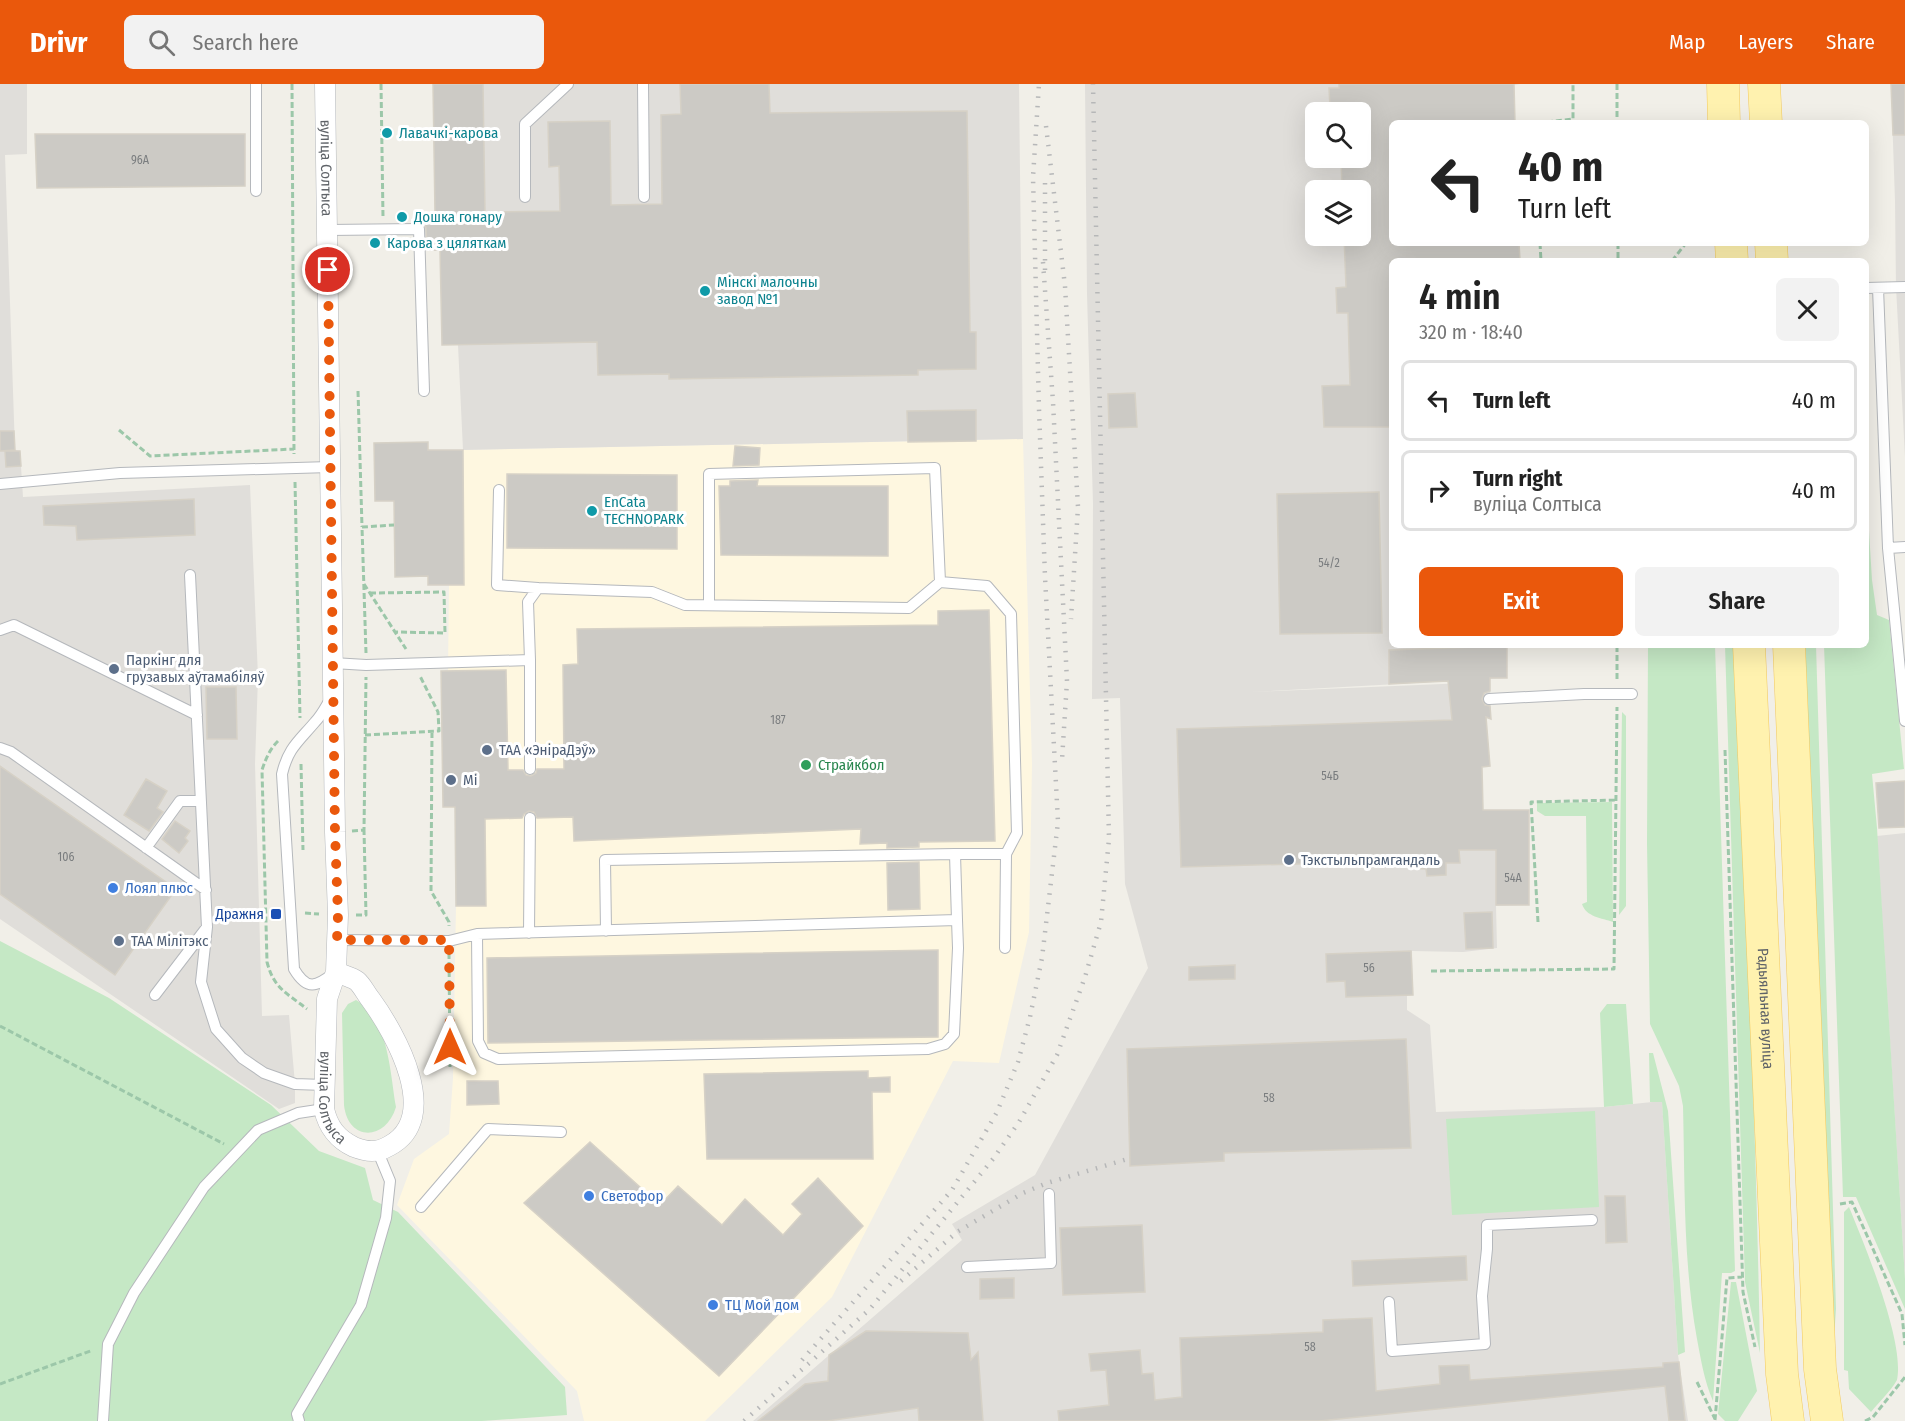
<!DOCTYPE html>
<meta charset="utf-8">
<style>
body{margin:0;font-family:"Fira Sans Condensed",sans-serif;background:#f2f2f2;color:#222;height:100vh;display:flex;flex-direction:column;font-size:22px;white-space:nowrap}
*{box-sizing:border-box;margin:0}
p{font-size:20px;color:#767676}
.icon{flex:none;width:33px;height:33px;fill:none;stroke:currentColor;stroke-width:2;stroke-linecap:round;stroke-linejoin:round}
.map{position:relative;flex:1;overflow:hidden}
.panel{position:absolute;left:1389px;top:174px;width:480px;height:390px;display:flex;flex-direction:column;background:#fff;border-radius:9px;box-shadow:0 6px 24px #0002}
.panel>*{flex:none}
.hud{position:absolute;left:1389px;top:36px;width:480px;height:126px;border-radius:9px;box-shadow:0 6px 24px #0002;background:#fff;color:#222;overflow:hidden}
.controls{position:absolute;left:1305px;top:18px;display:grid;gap:12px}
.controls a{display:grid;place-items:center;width:66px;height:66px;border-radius:9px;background:#fff;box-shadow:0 6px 24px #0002;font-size:30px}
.pin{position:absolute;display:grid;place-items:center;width:51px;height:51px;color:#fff;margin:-26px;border:3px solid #fff;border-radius:50%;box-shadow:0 2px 6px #0007}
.me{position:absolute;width:66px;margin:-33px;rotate:0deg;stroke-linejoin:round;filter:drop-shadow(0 0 4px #0008)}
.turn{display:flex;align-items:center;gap:21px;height:126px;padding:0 30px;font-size:27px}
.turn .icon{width:78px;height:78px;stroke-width:2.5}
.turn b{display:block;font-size:42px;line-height:51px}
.round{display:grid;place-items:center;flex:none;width:63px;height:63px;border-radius:9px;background:#f2f2f2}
.headline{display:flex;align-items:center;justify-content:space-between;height:102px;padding:0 30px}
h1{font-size:36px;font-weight:600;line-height:45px}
.action{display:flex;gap:12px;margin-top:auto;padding:12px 30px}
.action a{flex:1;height:69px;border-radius:9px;background:#ea580c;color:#fff;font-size:24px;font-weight:600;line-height:69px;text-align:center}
.action a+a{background:#f2f2f2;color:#222}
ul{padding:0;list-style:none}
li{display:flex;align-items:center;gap:18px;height:81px;margin:0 12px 9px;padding:0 18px;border:3px solid #e0e0e0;border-radius:9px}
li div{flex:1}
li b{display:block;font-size:22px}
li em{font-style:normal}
header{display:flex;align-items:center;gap:36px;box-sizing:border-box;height:84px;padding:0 30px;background:#ea580c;color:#fff}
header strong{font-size:28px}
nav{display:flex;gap:33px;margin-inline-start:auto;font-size:21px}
.search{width:420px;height:54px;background:#f2f2f2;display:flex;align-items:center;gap:15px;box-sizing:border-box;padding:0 21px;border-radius:9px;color:#767676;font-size:22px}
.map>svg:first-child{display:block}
</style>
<header>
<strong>Drivr</strong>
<div class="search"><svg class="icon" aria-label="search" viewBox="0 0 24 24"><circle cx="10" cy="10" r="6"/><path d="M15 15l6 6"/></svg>Search here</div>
<nav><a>Map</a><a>Layers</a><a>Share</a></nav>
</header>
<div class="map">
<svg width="1905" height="1337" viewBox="0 0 1905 1337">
<rect width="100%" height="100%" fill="#f1efe8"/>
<!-- commercial -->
<path fill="#fef7e0" d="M 1023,355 L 1032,680 L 1029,848 L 999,979 L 953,977 L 832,1213 L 705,1337 L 584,1337 L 577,1307 L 397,1121 L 414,1075 L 449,1050 L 453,994 L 456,822 L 455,724 L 443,723 L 441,587 L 448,587 L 449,501 L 428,501 L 427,492 L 395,493 L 394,417 L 375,417 L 374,359 L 428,358 L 429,366 L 463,366 Z"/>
<!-- industrial -->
<path fill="#e0deda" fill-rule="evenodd" d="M 0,0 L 27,0 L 27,70 L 5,71 L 15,366 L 20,367 L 23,413 L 250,401 L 258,593 L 255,680 L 262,932 L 289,931 L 295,1000 L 295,1019 L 279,1025 L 0,835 Z
M 433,0 L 1019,0 L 1023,355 L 463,366 L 458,261 L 440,167 L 420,167 L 420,131 L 435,130 Z
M 1085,0 L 1520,0 L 1514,1 L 1515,39 L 1392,39 L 1392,159 L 1519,159 L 1520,177 L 1392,177 L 1392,561 L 1507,561 L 1507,594 L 1250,608 L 1490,598 L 1491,635 L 1486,634 L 1490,682 L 1482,683 L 1458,726 L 1529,726 L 1529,821 L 1496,822 L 1497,864 L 1463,868 L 1412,867 L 1413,911 L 1407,911 L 1407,926 L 1430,941 L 1436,1028 L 1604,1023 L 1662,1017 L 1678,1271 L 1688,1337 L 753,1337 L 962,1156 L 952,1140 L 1035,1091 L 1148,884 L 1125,800 L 1120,614 L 1092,615 L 1093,420 L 1087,210 ZM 1316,28 L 1360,28 L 1360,74 L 1316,74 ZM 1316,106 L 1360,106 L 1360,152 L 1316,152 Z
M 1891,0 L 1905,0 L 1905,373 L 1896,203 L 1895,117 Z
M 1905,749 L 1905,1195 L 1877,752 Z"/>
<!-- green -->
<path fill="#c5e8c5" d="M 1866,397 L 1872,496 L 1877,531 L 1889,536 L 1904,685 L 1872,690 L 1877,744 L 1905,1195 L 1905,1225 L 1856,1113 L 1843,1113 L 1824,561 L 1866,561 Z
M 1648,561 L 1715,561 L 1735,1187 L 1731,1189 L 1722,1189 L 1713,1317 C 1704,1296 1701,1276 1697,1255 C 1683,1178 1685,1099 1683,1022 L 1679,1002 L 1650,940 L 1647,760 Z
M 1725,561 L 1738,561 C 1745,797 1756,1033 1760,1269 L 1745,1198 Z
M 1805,561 L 1816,561 L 1836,1225 L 1832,1283 Z
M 1622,628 L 1626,632 L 1626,822 L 1619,831 Z
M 1612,718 L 1613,838 C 1602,834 1586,833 1582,820 L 1587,818 L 1586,732 L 1545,732 L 1537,727 L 1537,719 Z
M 0,857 L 109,914 L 271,1021 L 319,1067 L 365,1084 L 373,1116 L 398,1128 L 565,1303 L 567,1331 L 482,1337 L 0,1337 Z
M 356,916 C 389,934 390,990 396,1023 C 386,1057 348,1058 344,1021 L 342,929 L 348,920 Z
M 1607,920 L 1626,920 L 1633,1020 L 1604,1023 L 1600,929 Z
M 1649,969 L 1653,969 L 1668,1027 L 1685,1268 L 1678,1271 L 1662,1018 L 1650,1018 Z
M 1595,1027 L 1599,1123 L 1452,1131 L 1446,1035 Z
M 1849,1123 C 1865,1162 1905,1258 1897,1296 C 1890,1308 1879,1318 1871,1328 L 1849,1305 L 1848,1287 L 1844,1286 L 1844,1128 Z
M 1731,1198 L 1736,1198 L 1757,1307 L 1738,1337 L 1725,1337 L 1718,1330 Z"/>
<!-- building -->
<path fill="#cccac5" stroke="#d6d1c6" stroke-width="1.5" d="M 433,0 L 483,0 L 485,128 L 560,127 L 559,82 L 549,83 L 548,38 L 610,37 L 611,121 L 662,120 L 661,31 L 681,30 L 680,0 L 769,0 L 770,29 L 967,27 L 970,248 L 976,248 L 976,285 L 918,286 L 918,291 L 669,295 L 669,290 L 598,291 L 597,258 L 442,261 L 440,166 L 427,166 L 426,144 L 425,141 L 420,138 L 420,131 L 435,130 Z
M 1339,0 L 1514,0 L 1515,39 L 1392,39 L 1392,159 L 1519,159 L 1520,177 L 1392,177 L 1392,343 L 1324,343 L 1322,302 L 1350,301 L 1348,229 L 1337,229 L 1336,204 L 1346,203 L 1344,152 L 1360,152 L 1360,106 L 1342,106 L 1341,74 L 1360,74 L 1360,28 L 1340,28 L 1340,24 L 1330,24 L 1329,4 L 1339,4 Z
M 1891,0 L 1905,0 L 1905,51 L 1893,51 Z
M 35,50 L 245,50 L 245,102 L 37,104 Z
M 1135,309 L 1137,343 L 1109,344 L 1108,310 Z
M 976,326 L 976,357 L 908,358 L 907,327 Z
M 0,347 L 14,347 L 15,366 L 0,367 Z
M 428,358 L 428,366 L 463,366 L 464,501 L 428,501 L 428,492 L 395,493 L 394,417 L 375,417 L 374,359 Z
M 735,362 L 760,364 L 759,381 L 733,382 Z
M 5,367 L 20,367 L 21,382 L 6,383 Z
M 507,390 L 677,391 L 677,465 L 507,464 Z
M 758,396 L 757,402 L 888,402 L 888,472 L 721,471 L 719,402 L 730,402 L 730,397 Z
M 1379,408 L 1382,549 L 1280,550 L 1277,410 Z
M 194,415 L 195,451 L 77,456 L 76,442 L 44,441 L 43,422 Z
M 989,526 L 995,757 L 919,758 L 919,763 L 887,764 L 887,759 L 860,760 L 861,745 L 574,757 L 573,733 L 537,734 L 534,728 L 529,727 L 524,730 L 522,734 L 485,735 L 486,822 L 456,822 L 455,723 L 443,723 L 441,587 L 506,586 L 508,686 L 523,686 L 526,691 L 531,692 L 536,689 L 537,685 L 564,685 L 563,581 L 578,580 L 577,545 L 938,541 L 938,527 Z
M 1507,562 L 1507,594 L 1490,594 L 1490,607 L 1484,609 L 1482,615 L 1485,621 L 1490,622 L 1491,635 L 1486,633 L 1490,682 L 1482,683 L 1483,726 L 1529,726 L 1529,821 L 1496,821 L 1496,766 L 1459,766 L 1460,779 L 1446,779 L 1446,791 L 1427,792 L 1426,785 L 1409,784 L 1407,777 L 1181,783 L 1177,645 L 1452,636 L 1448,597 L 1389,600 L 1389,566 Z
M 206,603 L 236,603 L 237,655 L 207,655 Z
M 0,682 L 176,805 L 115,891 L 0,810 Z
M 146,695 L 167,707 L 157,724 L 163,728 L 149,747 L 124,731 Z
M 1905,697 L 1905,743 L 1879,744 L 1876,699 Z
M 175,737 L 190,747 L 185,754 L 188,757 L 179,769 L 162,755 Z
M 919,778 L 920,825 L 888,826 L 887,779 Z
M 1492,828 L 1493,864 L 1466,865 L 1464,829 Z
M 938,866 L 938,953 L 488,959 L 487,874 Z
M 1411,867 L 1413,911 L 1346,913 L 1345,897 L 1327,898 L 1326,870 Z
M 1235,881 L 1235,895 L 1189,896 L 1189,883 Z
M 1406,955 L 1411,1064 L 1224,1069 L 1224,1077 L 1130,1082 L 1127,965 Z
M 868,987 L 868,994 L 890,993 L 890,1008 L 872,1008 L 873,1075 L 707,1075 L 704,990 Z
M 467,997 L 498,997 L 499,1020 L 467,1021 Z
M 590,1058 L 660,1121 L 678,1102 L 722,1141 L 745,1115 L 783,1151 L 802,1130 L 792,1120 L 818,1094 L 863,1142 L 719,1292 L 524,1119 Z
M 1605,1112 L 1625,1112 L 1627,1158 L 1606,1159 Z
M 1142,1141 L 1145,1208 L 1063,1211 L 1060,1144 Z
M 1466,1172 L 1467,1196 L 1353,1202 L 1352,1177 Z
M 1014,1194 L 1014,1214 L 980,1215 L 980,1195 Z
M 1372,1234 L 1376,1307 L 1440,1300 L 1439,1282 L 1469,1281 L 1470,1296 L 1663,1283 L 1663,1279 L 1679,1278 L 1685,1337 L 1669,1337 L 1665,1302 L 1319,1337 L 1059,1337 L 1058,1327 L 1109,1321 L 1106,1286 L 1091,1287 L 1089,1270 L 1140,1266 L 1142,1290 L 1153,1289 L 1155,1316 L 1182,1313 L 1180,1254 L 1323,1248 L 1323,1236 Z
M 866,1247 L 968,1249 L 971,1276 L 978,1268 L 983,1337 L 919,1337 L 918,1324 L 827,1337 L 758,1337 L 805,1300 L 828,1297 L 829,1271 Z"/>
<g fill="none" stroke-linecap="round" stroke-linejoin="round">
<defs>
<path id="lane" d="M 643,0 L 644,113
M 256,107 L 256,0
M 525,113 L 525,40 L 568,0
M 328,146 L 419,145 L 424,307
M 1866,204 L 1905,203
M 1878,204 L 1888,464 L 1905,463
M 0,400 L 120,389 L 330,383
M 499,406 L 497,501 L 538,504
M 1888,464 L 1905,637
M 190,491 L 207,843 L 201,898 L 216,945 L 242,974 L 264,989 L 295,1000 L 324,1001
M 709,521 L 709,390 L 935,384 L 940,498
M 0,546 L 14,541 L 197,631
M 530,576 L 530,685
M 333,579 L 366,581 L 530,576 L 528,518 L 538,504 L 652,508 L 685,521 L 909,524 L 940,498 L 987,502 L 1011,530 L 1017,749 L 1006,770 L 955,770 L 957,836
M 331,614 C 326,622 322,631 315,638 C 299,657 288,664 282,690 L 294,885 C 307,907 316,903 334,889
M 1489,615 L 1584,610 L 1632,610
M 0,664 L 11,668 L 206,806
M 146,764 L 180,717 L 201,717
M 606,847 L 605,776 L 955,770
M 529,849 L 530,734
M 337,856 L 449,857 L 477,850 L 957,836 L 958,864 L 954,950 L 945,960 L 928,965 L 498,975 L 484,969 L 478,957 L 477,850
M 1005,864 L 1006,770
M 155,911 L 207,843
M 421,1123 L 488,1045 L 561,1048
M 967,1183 L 1051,1179 L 1049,1110
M 1389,1218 L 1392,1267 L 1485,1260 L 1482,1212 L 1487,1165 L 1487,1141 L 1592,1136
M 103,1337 L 108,1260 L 134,1209 L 204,1103 L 258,1046 L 298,1029 L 324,1025
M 299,1337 L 297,1330 L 361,1221 L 386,1134 L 390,1097 L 378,1068"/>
<g id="street">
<path id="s1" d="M 325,0 L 335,748 L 338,831 L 336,888 L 327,915 L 324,1025 C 328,1043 337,1055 354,1063 C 367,1068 377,1069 389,1062 C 443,1034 395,949 371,916 C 366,910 362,901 357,897 C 352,893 342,891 336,888"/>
</g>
<g id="primary">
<path d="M 1723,0 L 1724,39"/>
<path d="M 1764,0 L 1766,39"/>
<path d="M 1731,159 L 1732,177"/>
<path d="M 1771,159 L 1772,177"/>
<path id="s2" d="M 1749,561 L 1782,1290 L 1788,1337"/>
<path d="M 1789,561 L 1820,1285 L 1827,1337"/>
</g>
</defs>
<!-- lane casing -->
<use href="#lane" stroke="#b5b8bc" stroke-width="12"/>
<!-- street casing -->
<use href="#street" stroke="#b5b8bc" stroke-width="21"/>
<!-- primary casing -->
<use href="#primary" stroke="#f2c960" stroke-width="33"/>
<!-- path -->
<path stroke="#9cc7a9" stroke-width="3" stroke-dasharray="6 3" stroke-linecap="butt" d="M 292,0 L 294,370
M 381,0 L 383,133
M 1617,0 L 1617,39
M 1538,39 L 1573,35 L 1573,0
M 1540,159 L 1541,177
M 1618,159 L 1618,177
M 1672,177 L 1686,159
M 358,307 L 362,443
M 119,346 L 150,372 L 294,365
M 295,398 L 300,634
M 364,500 L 406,565
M 370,509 L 444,508 L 445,549 L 396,548
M 366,569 L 362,443 L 394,441
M 1617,595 L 1617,561
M 432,648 L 431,807 L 449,838 L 449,842
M 365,651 L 439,647 L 438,628 L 420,592
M 278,657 C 270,665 266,674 262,686 L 267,878 C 274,905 287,909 307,925
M 1725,666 L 1743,1208 L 1755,1263
M 301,680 L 303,766
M 352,747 L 364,746 L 366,593
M 305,829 L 319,830
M 356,831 L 366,831 L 364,746
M 1538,838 L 1531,718 L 1617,716
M 449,869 L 450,984
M 1431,887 L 1614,885 L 1617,623
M 0,942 L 224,1060
M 1840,1120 L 1852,1118 L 1902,1230 L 1905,1261
M 1697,1298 L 1715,1335
M 0,1300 L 93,1266
M 1715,1336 L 1727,1194 L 1742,1193
M 1865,1337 L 1873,1333 L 1905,1293"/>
<!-- lane -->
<use href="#lane" stroke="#fff" stroke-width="10"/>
<!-- street -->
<use href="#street" stroke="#fff" stroke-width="20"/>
<!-- primary -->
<use href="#primary" stroke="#fff2af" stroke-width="32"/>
<!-- rail -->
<path stroke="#b6b7b8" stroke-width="4.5" stroke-dasharray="1.5 8" stroke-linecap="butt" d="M 1046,42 L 1065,202 L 1078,423 L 1071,535
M 1043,178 L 1053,318 L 1067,597 L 1062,676
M 1045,186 L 1045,99
M 901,1197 L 957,1148 L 1023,1109 L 1047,1099 L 1131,1074
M 802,1276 L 952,1106 L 997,1028 L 1018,978 L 1030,933 L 1042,874 L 1058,738 L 1045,493 L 1039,325 L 1033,93 L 1039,0
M 744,1337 L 870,1225 L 993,1075 L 1019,1038 L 1057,971 L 1085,893 L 1101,838 L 1109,755 L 1093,0"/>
</g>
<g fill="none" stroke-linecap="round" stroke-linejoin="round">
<!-- route -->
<path stroke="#ea580c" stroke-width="10" stroke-dasharray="0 18" d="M 328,186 L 335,748 L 338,831 L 337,856 L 449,856 L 450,963"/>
</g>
<!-- markers -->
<g fill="#0f9aa8" stroke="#fff" stroke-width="2">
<circle cx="387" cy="49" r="6"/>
<circle cx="402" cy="133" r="6"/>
<circle cx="375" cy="159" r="6"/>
<circle cx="705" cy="207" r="6"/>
<circle cx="592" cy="427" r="6"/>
</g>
<g fill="#5c6f8a" stroke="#fff" stroke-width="2">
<circle cx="114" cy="585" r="6"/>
<circle cx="487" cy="666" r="6"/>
<circle cx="451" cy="696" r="6"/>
<circle cx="1289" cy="776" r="6"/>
<circle cx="119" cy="857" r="6"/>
</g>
<circle fill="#2e9e5b" stroke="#fff" stroke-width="2" cx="806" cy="681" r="6"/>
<g fill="#3f7fe0" stroke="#fff" stroke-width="2">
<circle cx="113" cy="804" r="6"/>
<circle cx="589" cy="1112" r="6"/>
<circle cx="713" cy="1221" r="6"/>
</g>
<rect fill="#1a4fb4" stroke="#fff" stroke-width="2" x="270" y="824" width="12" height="12" rx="3"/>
<g text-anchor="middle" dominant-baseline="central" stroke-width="6" stroke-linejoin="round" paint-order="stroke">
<!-- number labels -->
<g font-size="12" fill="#7a7d7f">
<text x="140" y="76">96А</text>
<text x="1329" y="479">54/2</text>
<text x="778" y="636">187</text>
<text x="1330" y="692">54Б</text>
<text x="66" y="773">106</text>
<text x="1513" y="794">54А</text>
<text x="1369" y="884">56</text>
<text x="1269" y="1014">58</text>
<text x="1310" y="1263">58</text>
</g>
<!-- culture labels -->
<g font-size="15" fill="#0d838f" stroke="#fff" text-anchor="start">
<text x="399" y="49">Лавачкі-карова</text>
<text x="414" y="133">Дошка гонару</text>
<text x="387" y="159">Карова з цяляткам</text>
<text x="717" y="198">Мінскі малочны<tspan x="717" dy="17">завод №1</tspan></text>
<text x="604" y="418">EnCata<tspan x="604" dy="17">TECHNOPARK</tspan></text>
</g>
<!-- street labels -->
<g font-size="15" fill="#5f6368" stroke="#fff">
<text stroke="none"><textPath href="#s1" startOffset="84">вуліца Солтыса</textPath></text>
<text stroke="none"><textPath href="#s2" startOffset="364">Радыяльная вуліца</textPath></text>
<text stroke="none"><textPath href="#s1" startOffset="1017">вуліца Солтыса</textPath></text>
</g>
<!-- service labels -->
<g font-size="15" fill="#4e5e75" stroke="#fff" text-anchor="start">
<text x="126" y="576">Паркінг для<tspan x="126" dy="17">грузавых аўтамабіляў</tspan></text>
<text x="499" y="666">ТАА «ЭніраДэў»</text>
<text x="463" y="696">Mi</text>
<text x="1301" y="776">Тэкстыльпрамгандаль</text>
<text x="131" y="857">ТАА Мілітэкс</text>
</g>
<!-- leisure labels -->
<g font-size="15" fill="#27864d" stroke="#fff" text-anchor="start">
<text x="818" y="681">Страйкбол</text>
</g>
<!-- shop labels -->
<g font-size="15" fill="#366cbe" stroke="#fff" text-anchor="start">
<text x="125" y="804">Лоял плюс</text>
<text x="601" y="1112">Светофор</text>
<text x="725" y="1221">ТЦ Мой дом</text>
</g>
<!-- transit labels -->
<g font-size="15" fill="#164399" stroke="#fff" text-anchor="end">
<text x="264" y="830">Дражня</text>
</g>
</g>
</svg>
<div class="controls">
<a><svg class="icon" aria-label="search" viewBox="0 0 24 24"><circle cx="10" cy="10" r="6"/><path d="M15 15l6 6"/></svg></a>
<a><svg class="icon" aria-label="layers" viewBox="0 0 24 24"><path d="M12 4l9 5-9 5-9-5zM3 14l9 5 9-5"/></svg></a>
</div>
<div class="pin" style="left:328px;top:186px;background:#d93025"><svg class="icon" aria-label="arrive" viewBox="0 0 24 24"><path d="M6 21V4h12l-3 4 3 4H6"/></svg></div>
<svg class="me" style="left:450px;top:963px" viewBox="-20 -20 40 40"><path d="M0-17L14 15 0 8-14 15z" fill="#ea580c" stroke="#fff" stroke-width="4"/></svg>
<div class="hud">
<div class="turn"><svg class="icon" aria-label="left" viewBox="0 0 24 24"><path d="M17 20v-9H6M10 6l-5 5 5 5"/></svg><div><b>40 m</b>Turn left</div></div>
</div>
<section class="panel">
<div class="headline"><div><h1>4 min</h1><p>320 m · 18:40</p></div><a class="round"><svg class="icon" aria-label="close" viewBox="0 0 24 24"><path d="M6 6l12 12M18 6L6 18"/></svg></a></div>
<ul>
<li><svg class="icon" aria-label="left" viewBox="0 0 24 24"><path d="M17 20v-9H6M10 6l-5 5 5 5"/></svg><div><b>Turn left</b></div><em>40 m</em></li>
<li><svg class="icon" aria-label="right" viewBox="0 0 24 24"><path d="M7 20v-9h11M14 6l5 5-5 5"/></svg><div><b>Turn right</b><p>вуліца Солтыса</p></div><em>40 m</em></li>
</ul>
<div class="action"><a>Exit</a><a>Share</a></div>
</section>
</div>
